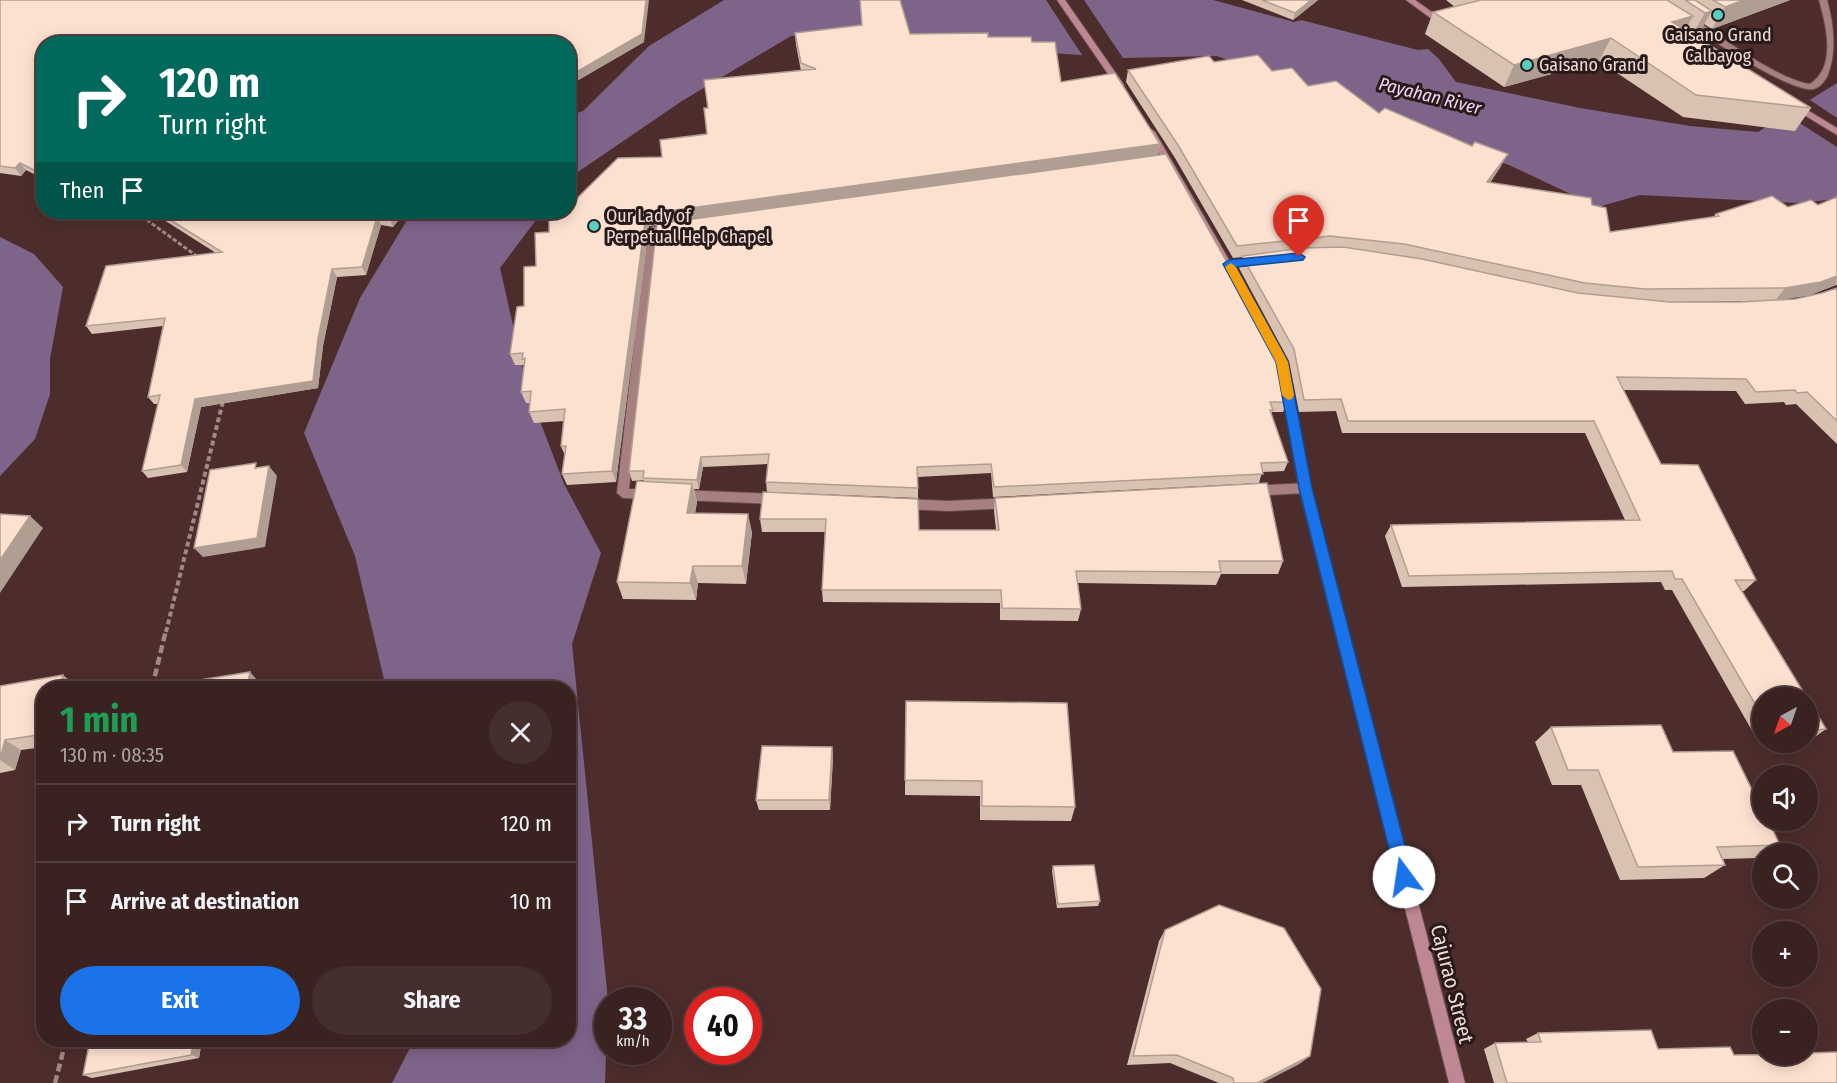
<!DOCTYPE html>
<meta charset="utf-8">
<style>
body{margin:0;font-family:"Fira Sans Condensed",sans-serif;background:#452f2e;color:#f1f3f6;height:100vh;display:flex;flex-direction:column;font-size:22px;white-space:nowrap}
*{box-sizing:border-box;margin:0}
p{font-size:20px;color:#aba4a5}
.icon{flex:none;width:33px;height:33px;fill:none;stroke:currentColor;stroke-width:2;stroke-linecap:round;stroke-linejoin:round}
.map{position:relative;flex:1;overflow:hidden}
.drawer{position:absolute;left:36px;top:681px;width:540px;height:366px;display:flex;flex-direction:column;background:#3a2221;border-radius:24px;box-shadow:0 3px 15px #0003,0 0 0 2px #543f3f}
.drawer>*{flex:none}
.banner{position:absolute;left:36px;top:36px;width:540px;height:183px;border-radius:24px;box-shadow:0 3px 15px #0003,0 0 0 2px #543f3f;background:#00695c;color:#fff;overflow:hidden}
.needle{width:39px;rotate:220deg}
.controls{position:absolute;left:1752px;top:687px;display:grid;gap:12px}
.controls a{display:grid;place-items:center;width:66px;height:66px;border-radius:50%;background:#3a2221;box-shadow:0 3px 15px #0003,0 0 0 2px #543f3f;font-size:30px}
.speed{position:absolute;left:594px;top:987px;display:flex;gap:12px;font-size:30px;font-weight:700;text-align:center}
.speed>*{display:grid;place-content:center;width:78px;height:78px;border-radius:50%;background:#3a2221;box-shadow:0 3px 15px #0003,0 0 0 2px #543f3f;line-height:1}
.speed small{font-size:15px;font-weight:400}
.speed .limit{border:9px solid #d22;background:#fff;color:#111}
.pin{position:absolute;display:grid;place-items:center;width:51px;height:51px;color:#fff;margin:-62px -26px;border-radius:50% 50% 50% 0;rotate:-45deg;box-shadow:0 0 6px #0007}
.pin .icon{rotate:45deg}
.me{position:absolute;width:66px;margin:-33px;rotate:346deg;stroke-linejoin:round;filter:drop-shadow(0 0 4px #0008)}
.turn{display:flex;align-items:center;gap:21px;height:126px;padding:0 24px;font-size:27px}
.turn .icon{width:78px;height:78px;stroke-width:2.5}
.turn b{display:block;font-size:42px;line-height:51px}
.then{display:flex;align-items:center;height:57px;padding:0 24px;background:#0003;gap:12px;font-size:22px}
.round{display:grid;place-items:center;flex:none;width:63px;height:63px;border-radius:32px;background:#452f2e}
.summary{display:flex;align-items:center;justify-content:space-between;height:102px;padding:0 24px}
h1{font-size:36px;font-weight:700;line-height:45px;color:#1e9e55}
.primary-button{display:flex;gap:12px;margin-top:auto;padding:12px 24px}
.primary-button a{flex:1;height:69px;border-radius:36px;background:#1a73e8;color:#fff;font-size:24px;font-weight:700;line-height:69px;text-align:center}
.primary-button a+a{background:#452f2e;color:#f1f3f6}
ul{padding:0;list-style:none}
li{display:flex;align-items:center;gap:18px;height:78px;padding:0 24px;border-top:2px solid #543f3f}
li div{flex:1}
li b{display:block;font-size:22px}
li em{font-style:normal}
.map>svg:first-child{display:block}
</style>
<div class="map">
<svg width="1837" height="1083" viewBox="0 0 1837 1083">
<rect width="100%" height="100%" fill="#4d2d2c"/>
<!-- water -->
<path fill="#7f648a" d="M 724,0 L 1213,0 L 1294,22 L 1301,20 L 1418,50 L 1428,49 L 1439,59 L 1456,82 L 1580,108 L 1690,126 L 1758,132 L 1837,83 L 1837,199 L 1799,203 L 1640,195 L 1598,207 L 1509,165 L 1217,56 L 1122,58 L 926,44 L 862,30 L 791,36 L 682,101 L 569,178 L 569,116 L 583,111 L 649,46 Z
M 412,212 L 542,212 L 500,268 L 527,387 L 564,484 L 601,553 L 572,644 L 608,1000 L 605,1083 L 392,1083 L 414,1040 L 568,1040 L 568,688 L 386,688 L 355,556 L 304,433 L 360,298 Z
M 0,237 L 34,254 L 63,287 L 50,359 L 50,394 L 35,439 L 0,476 Z"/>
<!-- pier -->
<path fill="#4d2d2c" d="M 1046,0 L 1084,0 L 1125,61 L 1084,58 Z
M 1810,100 L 1837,118 L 1837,147 L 1784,113 Z"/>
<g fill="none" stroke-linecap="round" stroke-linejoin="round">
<defs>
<path id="lane" d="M 1819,0 L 1827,0 C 1834,25 1837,53 1827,77 C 1824,82 1820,87 1814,89 C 1793,94 1701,35 1684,19 L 1691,17 C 1720,36 1778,80 1810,84 C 1837,67 1826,25 1819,0 Z
M 1255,258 L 1258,259 L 1258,263 L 1229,267 L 1224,264 L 1229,261 Z"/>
<path id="street" d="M 670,225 L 675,228 L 673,230 L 657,233 L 629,489 L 651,489 L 657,494 L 651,499 L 623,498 L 617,493 L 647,230 L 652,227 Z
M 1305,483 L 1311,488 L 1305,493 L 1252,496 L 1246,491 L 1252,486 Z
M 680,490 L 777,494 L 783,499 L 777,504 L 680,500 L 674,495 Z
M 1010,498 L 1014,500 L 1016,503 L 1014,506 L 1010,508 L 949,511 L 902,509 L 898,507 L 896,504 L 898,501 L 902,499 L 949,501 Z"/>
<path id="secondary" d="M 1057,0 L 1065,0 L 1124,85 L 1123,87 L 1117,87 Z
M 1406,0 L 1415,0 L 1443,20 L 1436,22 Z
M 1794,102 L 1837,128 L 1837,135 L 1791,107 L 1791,103 Z
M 1151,129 L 1155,132 L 1261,315 L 1260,317 L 1252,317 L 1251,315 L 1147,132 Z
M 1272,339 L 1276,340 L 1287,362 L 1311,488 L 1465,1083 L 1449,1083 L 1299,488 L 1277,362 L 1267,343 Z"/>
</defs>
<!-- lane casing -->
<use href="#lane" stroke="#674c4b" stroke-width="2"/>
<!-- street casing -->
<use href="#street" stroke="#674c4b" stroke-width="2"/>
<!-- secondary casing -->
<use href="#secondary" stroke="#674c4b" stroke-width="2"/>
<!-- path-far2 -->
<path stroke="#a28786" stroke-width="3" stroke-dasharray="4.5 2" stroke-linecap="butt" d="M 136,212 L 198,257"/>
<!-- path-far1 -->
<path stroke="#a28786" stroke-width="4" stroke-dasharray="5 3" stroke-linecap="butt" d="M 166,632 L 223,401"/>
<!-- path -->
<path stroke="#a28786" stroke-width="4.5" stroke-dasharray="8 4" stroke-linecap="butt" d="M 152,688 L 166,630
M 55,1083 L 66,1040"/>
<!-- lane -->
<use href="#lane" fill="#a6807e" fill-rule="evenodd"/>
<!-- street -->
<use href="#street" fill="#a6807e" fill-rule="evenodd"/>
<!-- secondary -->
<use href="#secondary" fill="#bd8793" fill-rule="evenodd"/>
</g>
<!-- wall -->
<path fill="#dac2b3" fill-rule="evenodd" d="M 0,0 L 644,42 L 568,86 L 568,44 L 44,44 L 44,179 L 26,170 L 21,176 L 0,173 Z
M 1242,0 L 1318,0 L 1293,20 Z
M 1446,0 L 1790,0 L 1712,29 L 1704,24 L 1699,33 L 1693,35 L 1811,108 L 1795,131 L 1683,117 L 1599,61 L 1504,87 L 1425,34 L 1433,12 L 1455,7 Z
M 795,33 L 910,34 L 988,37 L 1032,42 L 1061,82 L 1160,144 L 1158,155 L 1287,402 L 1283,412 L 1272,412 L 1271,414 L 1288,462 L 1284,471 L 1262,472 L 1259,483 L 993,497 L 991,473 L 918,477 L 918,498 L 767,492 L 766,482 L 768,464 L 703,467 L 699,489 L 694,489 L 697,502 L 695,513 L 752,532 L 746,584 L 698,583 L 696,600 L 623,599 L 617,582 L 644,482 L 643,480 L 632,481 L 629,471 L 657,225 L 649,226 L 616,482 L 567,485 L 562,474 L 565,456 L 561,446 L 564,421 L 534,423 L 529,412 L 530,403 L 526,403 L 521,392 L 524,365 L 515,365 L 510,354 L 536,266 L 549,232 L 568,212 L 662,157 L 707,134 L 708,108 L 801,71 L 796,45 Z
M 1214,62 L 1272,71 L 1379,113 L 1501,166 L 1490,183 L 1592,205 L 1610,232 L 1713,217 L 1716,214 L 1818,205 L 1837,197 L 1837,285 L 1836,285 L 1810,295 L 1784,299 L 1795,299 L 1822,293 L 1837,288 L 1837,444 L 1796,404 L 1786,405 L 1784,402 L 1745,404 L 1736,391 L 1623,390 L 1661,464 L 1756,580 L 1744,591 L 1742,591 L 1762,698 L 1762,742 L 1759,743 L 1672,590 L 1665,590 L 1661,582 L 1402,587 L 1385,536 L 1391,525 L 1625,520 L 1585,433 L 1342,433 L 1336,411 L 1299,412 L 1289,361 L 1239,268 L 1242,257 L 1233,258 L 1175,158 L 1126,82 L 1128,70 ZM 1757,301 L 1740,302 L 1666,302 Z
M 405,212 L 393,227 L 381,225 L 366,275 L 337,277 L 323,346 L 318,388 L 201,407 L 187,472 L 148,478 L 142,471 L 158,404 L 154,404 L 148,397 L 163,326 L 92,334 L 86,326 L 216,253 L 164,220 L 159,213 Z
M 763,492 L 919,530 L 996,530 L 994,511 L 995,498 L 1283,561 L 1278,574 L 1221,574 L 1216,585 L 1078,583 L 1081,609 L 1078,621 L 1000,620 L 1000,603 L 823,602 L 822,590 L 825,532 L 762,532 L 760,519 Z
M 63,675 L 77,687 L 44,688 L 44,747 L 21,750 L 15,770 L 0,773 L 0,686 Z
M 1808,699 L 1826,729 L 1812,739 L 1808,739 Z
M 906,701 L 1075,807 L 1071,821 L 980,820 L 980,796 L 905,795 Z
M 1551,727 L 1673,752 L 1780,845 L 1766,854 L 1762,854 L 1762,856 L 1758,858 L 1723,859 L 1725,865 L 1704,878 L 1620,880 L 1581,785 L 1552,785 L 1535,742 Z
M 832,747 L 833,758 L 830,810 L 759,810 L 756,800 Z
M 1053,866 L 1100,901 L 1098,906 L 1057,908 L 1052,871 Z
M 1165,930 L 1310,1056 L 1299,1064 L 1262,1083 L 1219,1083 L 1170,1063 L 1127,1065 L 1159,941 Z
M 1538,1033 L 1658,1049 L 1734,1055 L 1837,1083 L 1494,1083 L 1484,1049 L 1495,1043 L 1528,1042 L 1526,1039 Z
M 202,1040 L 199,1058 L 92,1078 L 83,1075 Z"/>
<!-- shaded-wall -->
<path fill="#b19e92" d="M 646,0 L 649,0 L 644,42 L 568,86 L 568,77 Z
M 1311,0 L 1318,0 L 1293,20 L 1295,13 Z
M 1744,0 L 1790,0 L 1712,29 L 1725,7 Z
M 1712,11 L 1699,33 L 1692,35 L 1705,13 Z
M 1693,16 L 1680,38 L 1672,22 Z
M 1611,38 L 1599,61 L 1504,87 L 1514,65 Z
M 1160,144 L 1158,155 L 649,226 L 616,482 L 612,471 L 646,214 Z
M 1508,154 L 1501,166 L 1481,195 L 1487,182 Z
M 20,163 L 26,170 L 21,176 L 15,168 Z
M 395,212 L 405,212 L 393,227 L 390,219 Z
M 377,217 L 381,225 L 366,275 L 362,267 Z
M 332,269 L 337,277 L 323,346 L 318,388 L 201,407 L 187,472 L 181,465 L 195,399 L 318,339 Z
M 1837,276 L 1836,285 L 1810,295 L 1775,301 L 1785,288 Z
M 701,457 L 703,467 L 699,489 L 697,480 Z
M 269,466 L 277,476 L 265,547 L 203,557 L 194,548 Z
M 692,484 L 697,502 L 692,531 L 687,513 Z
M 748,514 L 752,532 L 746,584 L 742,566 Z
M 30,516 L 43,528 L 0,593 L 0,560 Z
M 693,566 L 698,583 L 696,600 L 690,583 Z
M 250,672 L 260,683 L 260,688 L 247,688 Z
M 63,675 L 77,687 L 77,688 L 59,688 Z
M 5,740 L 21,750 L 15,770 L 0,760 Z
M 832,747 L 833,758 L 830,810 L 829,800 Z
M 194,1040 L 202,1040 L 199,1058 L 191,1055 Z
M 1310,1056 L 1299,1064 L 1262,1083 L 1257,1083 Z"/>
<!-- building -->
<path fill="#fde1d0" stroke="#b19e92" stroke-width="1.5" d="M 0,0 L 646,0 L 642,34 L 568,77 L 568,44 L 44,44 L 44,175 L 20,163 L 15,168 L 0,166 Z
M 860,0 L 900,0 L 910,34 L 988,33 L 988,37 L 1031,37 L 1032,42 L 1055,42 L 1061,82 L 1115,73 L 1160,144 L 646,214 L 612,471 L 562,474 L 566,446 L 561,446 L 565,409 L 529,412 L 531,391 L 521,392 L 525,358 L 522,359 L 523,353 L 510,354 L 517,307 L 524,306 L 524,267 L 536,266 L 535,233 L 549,232 L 549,212 L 568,212 L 568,207 L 618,158 L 662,157 L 660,140 L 707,134 L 704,108 L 708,108 L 704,80 L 816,69 L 801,63 L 795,33 L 862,25 Z
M 1262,0 L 1311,0 L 1295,13 Z
M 1481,0 L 1667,0 L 1693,16 L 1672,22 L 1811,108 L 1696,95 L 1611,38 L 1514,65 L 1433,12 Z
M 1685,0 L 1695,0 L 1712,11 L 1705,13 Z
M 1713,0 L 1744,0 L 1725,7 Z
M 1258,55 L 1272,71 L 1292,68 L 1308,86 L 1336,81 L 1379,113 L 1385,108 L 1472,146 L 1475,142 L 1508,154 L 1487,182 L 1591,198 L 1592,205 L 1606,208 L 1610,232 L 1719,216 L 1716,214 L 1772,196 L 1788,207 L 1811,200 L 1818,205 L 1837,197 L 1837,276 L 1821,282 L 1785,288 L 1645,289 L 1585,283 L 1404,244 L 1330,236 L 1237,246 L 1178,145 L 1128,70 L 1209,56 L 1214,62 Z
M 1166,154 L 1278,353 L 1287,402 L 1270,402 L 1273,410 L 1270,410 L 1288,462 L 1261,463 L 1263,474 L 994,487 L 991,464 L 917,467 L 918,488 L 766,482 L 769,454 L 701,457 L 697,480 L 643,478 L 644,471 L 629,471 L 657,224 Z
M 161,212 L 395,212 L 390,219 L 377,217 L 362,267 L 332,269 L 318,339 L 313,381 L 195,399 L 181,465 L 142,471 L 160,395 L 148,397 L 165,318 L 86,326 L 106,266 L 222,252 L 159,213 Z
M 1343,247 L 1422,259 L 1578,293 L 1670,302 L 1740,302 L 1795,299 L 1822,293 L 1837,288 L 1837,421 L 1807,392 L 1797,393 L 1795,390 L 1756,392 L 1746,379 L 1617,377 L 1661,464 L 1698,465 L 1756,580 L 1735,580 L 1807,698 L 1762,698 L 1762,716 L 1682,579 L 1675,579 L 1672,571 L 1409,576 L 1391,525 L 1640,520 L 1594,421 L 1348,421 L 1341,399 L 1304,400 L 1294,349 L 1242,256 L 1302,248 Z
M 256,463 L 255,468 L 269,466 L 257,538 L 194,548 L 210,470 Z
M 637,481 L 692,484 L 687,513 L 748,514 L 742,566 L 693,566 L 690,583 L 617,582 Z
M 1267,483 L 1283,561 L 1219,561 L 1221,572 L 1076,571 L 1081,609 L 1002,608 L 1001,590 L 822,590 L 826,519 L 760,519 L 763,492 L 918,499 L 919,530 L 999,530 L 995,498 Z
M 0,514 L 30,516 L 0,560 Z
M 250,672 L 247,688 L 174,688 L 175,684 Z
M 63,675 L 59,688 L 44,688 L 44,734 L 5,740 L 0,759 L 0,686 Z
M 1808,699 L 1826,729 L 1808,731 Z
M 906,701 L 1067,703 L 1075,807 L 982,806 L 982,781 L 905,780 Z
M 1661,725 L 1673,752 L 1733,751 L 1762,810 L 1762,820 L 1768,820 L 1780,845 L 1717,847 L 1725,865 L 1638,867 L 1598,770 L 1568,770 L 1551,727 Z
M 762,746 L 832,747 L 829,800 L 756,800 Z
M 1094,865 L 1100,901 L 1058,904 L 1053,866 Z
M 1219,905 L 1284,928 L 1321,989 L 1310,1056 L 1257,1083 L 1234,1083 L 1233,1078 L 1177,1055 L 1133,1056 L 1165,930 Z
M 1651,1030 L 1658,1049 L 1730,1047 L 1734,1055 L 1808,1054 L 1808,1053 L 1837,1052 L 1837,1083 L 1507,1083 L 1495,1043 L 1541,1042 L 1538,1033 Z
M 90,1040 L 194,1040 L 191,1055 L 83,1075 Z"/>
<!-- route -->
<path fill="#1a73e8" stroke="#114b97" stroke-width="1.5" d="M 1299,253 L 1305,257 L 1303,260 L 1236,267 L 1288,362 L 1312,488 L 1413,877 L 1410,883 L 1404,885 L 1399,883 L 1396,877 L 1299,488 L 1276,362 L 1223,264 L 1229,260 Z"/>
<!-- slow -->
<path fill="#f59e0b" d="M 1231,263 L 1236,267 L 1288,362 L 1294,395 L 1292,399 L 1288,400 L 1282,395 L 1276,362 L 1225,267 Z"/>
<!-- markers -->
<g fill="#57cec1" stroke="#291a1a" stroke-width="2">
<circle cx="1718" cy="15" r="6"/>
<circle cx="1527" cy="65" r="6"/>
<circle cx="594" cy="226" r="6"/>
</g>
<g text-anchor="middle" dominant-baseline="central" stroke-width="6" stroke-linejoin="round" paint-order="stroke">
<!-- far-poi labels -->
<g font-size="18" fill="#eed9d7" stroke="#291a1a" text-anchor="start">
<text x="1718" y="35" text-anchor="middle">Gaisano Grand<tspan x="1718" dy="21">Calbayog</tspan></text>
<text x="1539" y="65">Gaisano Grand</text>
<text x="606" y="216">Our Lady of<tspan x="606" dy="21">Perpetual Help Chapel</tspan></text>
</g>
<!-- far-water labels -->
<g font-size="18" font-style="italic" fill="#f1d6fb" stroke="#291a1a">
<text transform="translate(1430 96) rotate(14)">Payahan River</text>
</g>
<!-- street labels -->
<g font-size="21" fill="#eed9d7" stroke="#291a1a">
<text transform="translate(1452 984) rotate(76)">Cajurao Street</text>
</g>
</g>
</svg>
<div class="controls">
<a><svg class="needle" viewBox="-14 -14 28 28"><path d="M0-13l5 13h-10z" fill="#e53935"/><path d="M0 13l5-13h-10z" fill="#aba4a5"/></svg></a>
<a><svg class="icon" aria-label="sound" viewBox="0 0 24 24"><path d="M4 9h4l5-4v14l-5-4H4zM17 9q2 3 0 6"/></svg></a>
<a><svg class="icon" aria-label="search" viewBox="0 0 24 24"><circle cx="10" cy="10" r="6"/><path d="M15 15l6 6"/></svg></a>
<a>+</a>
<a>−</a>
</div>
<div class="speed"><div>33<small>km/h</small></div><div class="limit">40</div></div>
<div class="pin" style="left:1299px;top:257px;background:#d93025"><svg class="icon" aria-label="arrive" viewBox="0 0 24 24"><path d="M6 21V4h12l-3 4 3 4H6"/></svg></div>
<svg class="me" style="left:1404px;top:877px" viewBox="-20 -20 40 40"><circle r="19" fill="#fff"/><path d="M0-13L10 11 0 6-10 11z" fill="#1a73e8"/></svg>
<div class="banner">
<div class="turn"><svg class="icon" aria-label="right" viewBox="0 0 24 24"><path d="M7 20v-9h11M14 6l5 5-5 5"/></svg><div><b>120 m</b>Turn right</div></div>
<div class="then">Then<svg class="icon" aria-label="arrive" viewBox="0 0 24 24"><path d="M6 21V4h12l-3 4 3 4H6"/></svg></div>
</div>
<section class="drawer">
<div class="summary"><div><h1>1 min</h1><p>130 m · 08:35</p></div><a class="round"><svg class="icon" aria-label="close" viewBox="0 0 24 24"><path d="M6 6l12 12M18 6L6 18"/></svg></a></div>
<ul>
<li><svg class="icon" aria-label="right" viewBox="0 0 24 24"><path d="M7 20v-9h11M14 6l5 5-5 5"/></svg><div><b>Turn right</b></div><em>120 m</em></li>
<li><svg class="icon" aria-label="arrive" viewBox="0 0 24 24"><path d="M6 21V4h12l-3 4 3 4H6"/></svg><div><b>Arrive at destination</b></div><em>10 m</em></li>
</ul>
<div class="primary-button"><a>Exit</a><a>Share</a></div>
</section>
</div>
